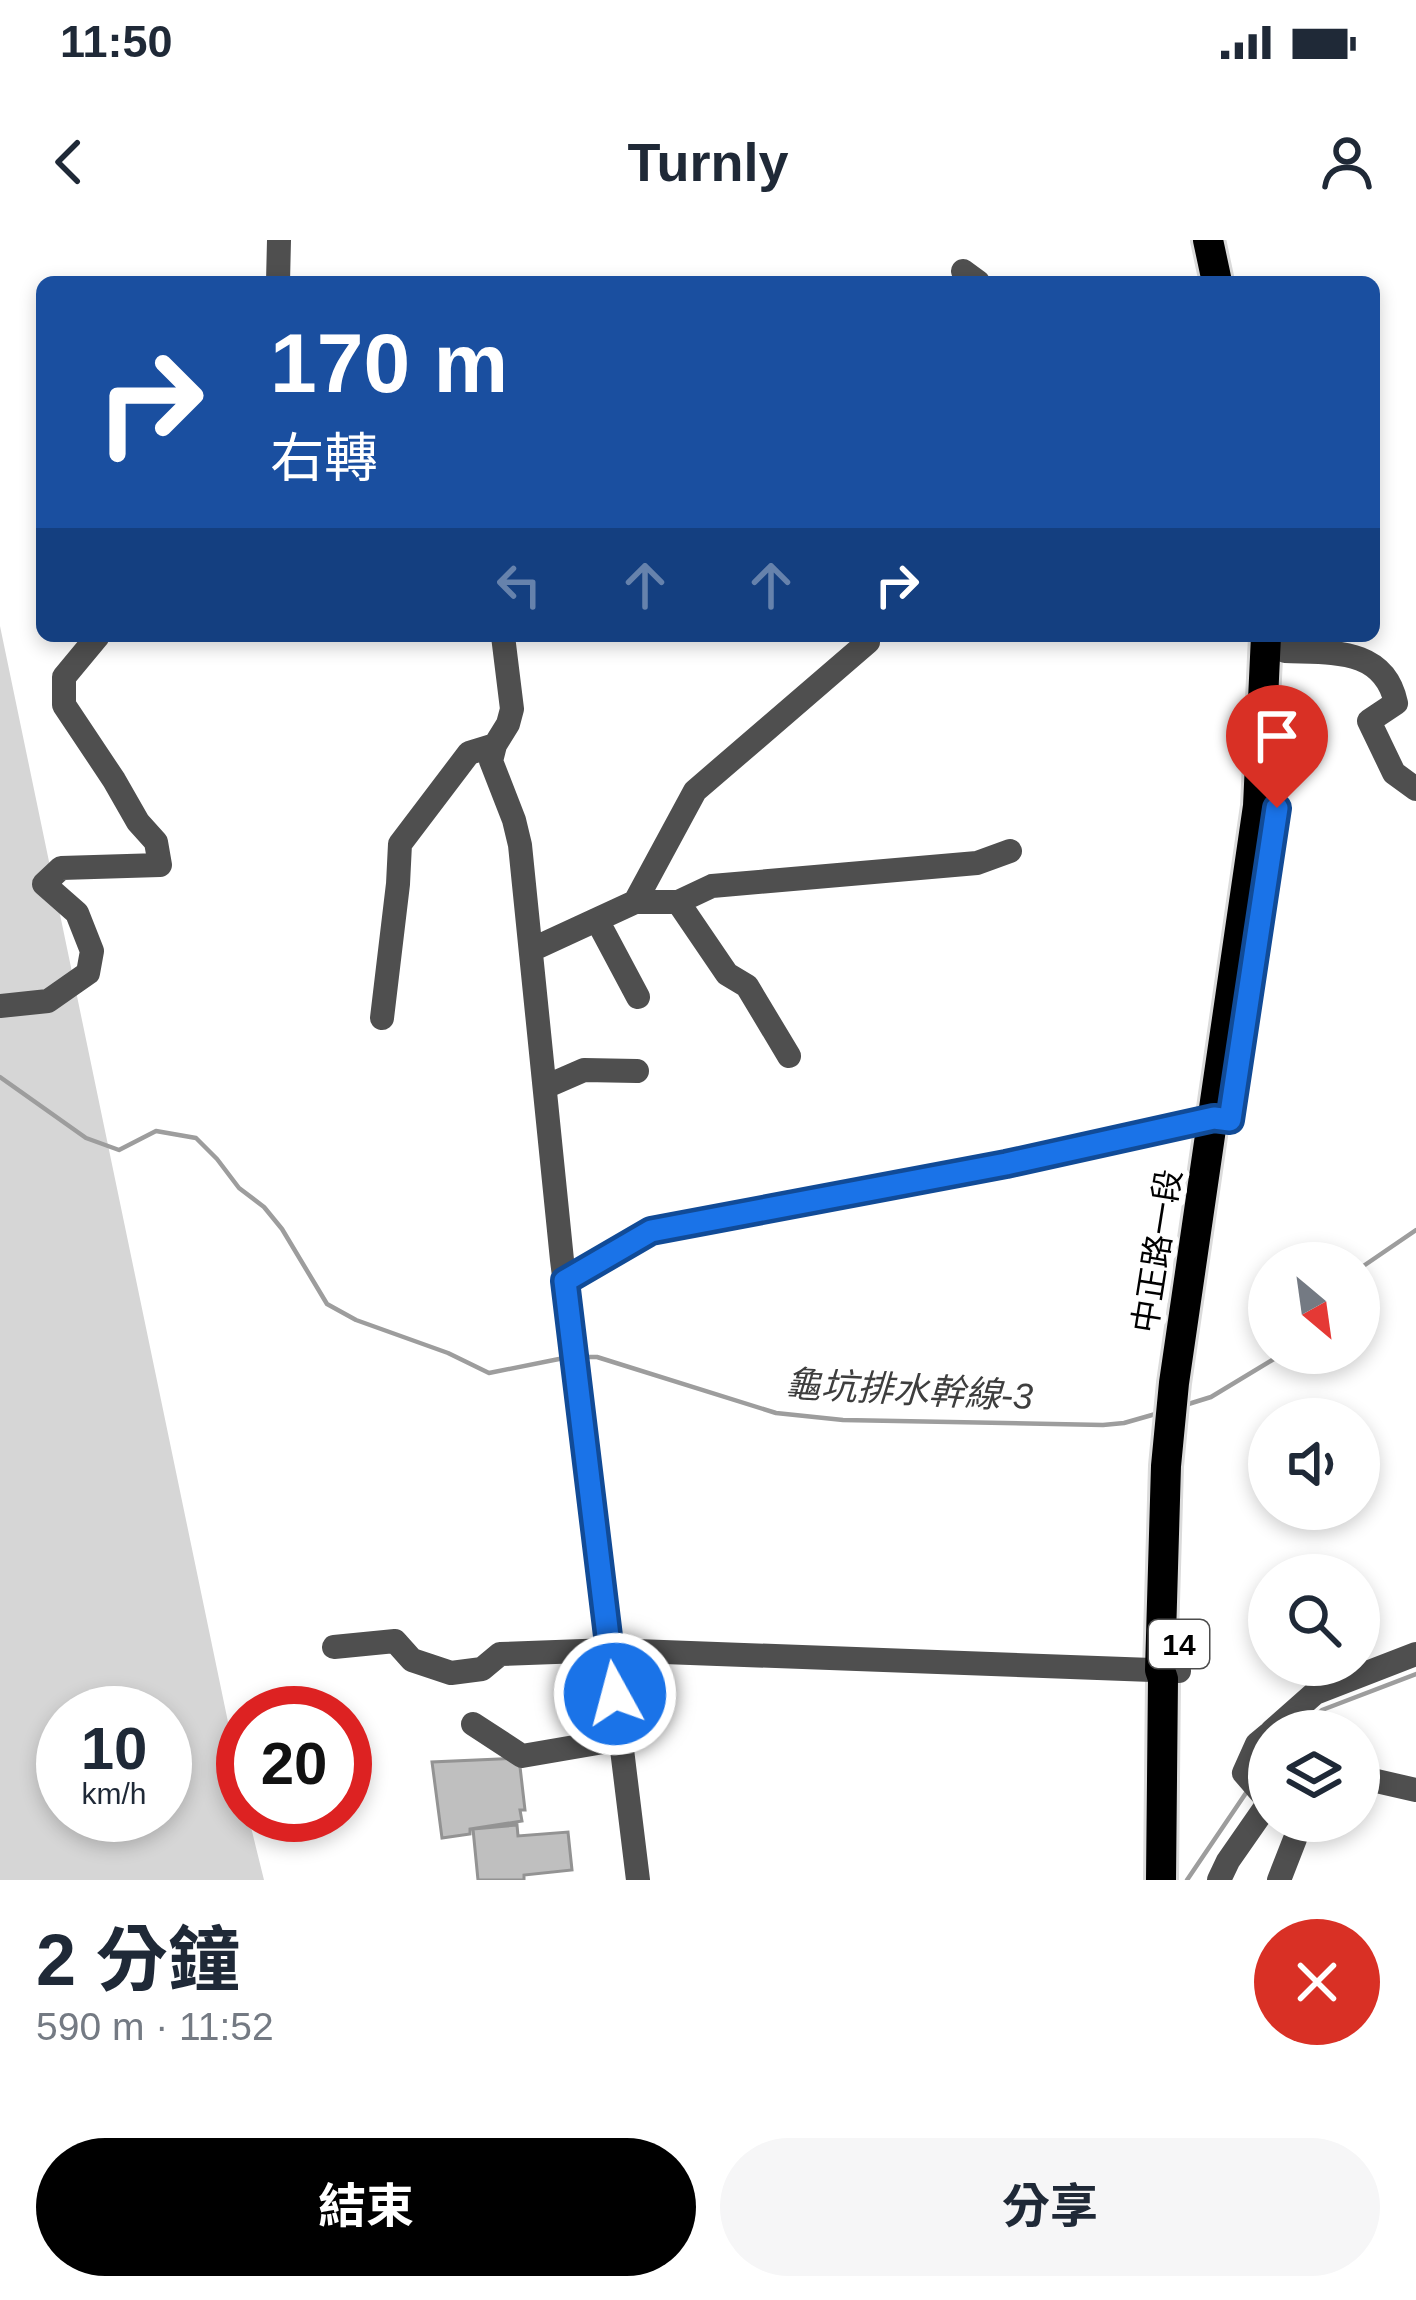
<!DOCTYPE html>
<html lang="zh-TW">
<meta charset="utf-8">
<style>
body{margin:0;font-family:Arial,"Noto Sans TC",sans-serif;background:#f6f6f7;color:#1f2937;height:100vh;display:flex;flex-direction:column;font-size:45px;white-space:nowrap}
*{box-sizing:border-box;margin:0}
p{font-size:39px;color:#747a83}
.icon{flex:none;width:66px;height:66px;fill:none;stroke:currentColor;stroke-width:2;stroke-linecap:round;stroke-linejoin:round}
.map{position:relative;height:1640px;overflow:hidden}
.details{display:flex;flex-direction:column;background:#fff;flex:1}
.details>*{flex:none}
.guide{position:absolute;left:36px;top:36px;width:1344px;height:366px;border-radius:18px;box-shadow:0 6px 18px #0003;background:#1a4fa0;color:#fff;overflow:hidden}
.needle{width:78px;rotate:151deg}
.buttons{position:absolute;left:1248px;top:1002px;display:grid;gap:24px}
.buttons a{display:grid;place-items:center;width:132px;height:132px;border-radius:50%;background:#fff;box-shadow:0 6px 18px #0003;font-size:60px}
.speed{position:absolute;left:36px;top:1446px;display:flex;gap:24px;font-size:60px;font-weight:700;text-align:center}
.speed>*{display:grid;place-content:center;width:156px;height:156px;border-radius:50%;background:#fff;box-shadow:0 6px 18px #0003;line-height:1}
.speed small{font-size:30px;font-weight:400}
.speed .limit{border:18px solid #d22;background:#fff;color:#111}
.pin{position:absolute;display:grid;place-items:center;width:102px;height:102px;color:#fff;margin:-123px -51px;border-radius:50% 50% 50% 0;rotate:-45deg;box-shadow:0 0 12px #0007}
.pin .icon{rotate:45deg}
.me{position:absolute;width:132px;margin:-66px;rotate:353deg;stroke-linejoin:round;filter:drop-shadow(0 0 9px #0008)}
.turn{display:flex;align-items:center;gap:42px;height:252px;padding:0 36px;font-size:54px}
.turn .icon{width:156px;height:156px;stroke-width:2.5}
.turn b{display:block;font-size:84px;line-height:102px}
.lanes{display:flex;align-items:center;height:114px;padding:0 36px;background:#0003;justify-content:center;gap:60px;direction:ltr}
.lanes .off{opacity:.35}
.round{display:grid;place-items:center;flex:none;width:126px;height:126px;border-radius:63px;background:#f6f6f7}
.summary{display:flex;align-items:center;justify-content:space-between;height:204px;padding:0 36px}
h1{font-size:72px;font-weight:700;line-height:90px}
.cta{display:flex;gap:24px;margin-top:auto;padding:24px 36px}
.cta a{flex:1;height:138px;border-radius:72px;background:#000;color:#fff;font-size:48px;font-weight:700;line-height:138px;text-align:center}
.cta a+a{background:#f6f6f7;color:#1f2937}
.status{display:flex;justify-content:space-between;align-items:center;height:84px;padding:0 60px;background:#fff;direction:ltr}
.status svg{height:33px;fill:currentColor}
header{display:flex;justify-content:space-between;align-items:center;height:156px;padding:0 36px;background:#fff;font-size:54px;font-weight:700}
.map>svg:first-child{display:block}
</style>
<div class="status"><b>11:50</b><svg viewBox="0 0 49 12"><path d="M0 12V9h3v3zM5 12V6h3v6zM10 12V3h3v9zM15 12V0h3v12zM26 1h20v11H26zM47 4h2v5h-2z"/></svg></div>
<header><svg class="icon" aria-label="back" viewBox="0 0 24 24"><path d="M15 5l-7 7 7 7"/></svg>Turnly<svg class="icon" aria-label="person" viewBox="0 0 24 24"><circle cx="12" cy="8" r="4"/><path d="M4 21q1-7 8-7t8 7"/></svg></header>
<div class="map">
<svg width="1416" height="1640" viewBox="0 0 1416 1640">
<rect width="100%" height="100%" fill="#fff"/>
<!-- green -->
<path fill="#d6d6d6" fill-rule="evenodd" d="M 0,386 L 243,1554 L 243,1575 L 248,1575 L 264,1640 L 0,1640 ZM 63,1473 L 165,1473 L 165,1575 L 63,1575 Z"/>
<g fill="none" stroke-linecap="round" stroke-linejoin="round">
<!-- stream -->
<path stroke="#9d9d9d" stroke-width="4.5" d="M 0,837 L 86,898 L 119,910 L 156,891 L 196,898 L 217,919 L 239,948 L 264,967 L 282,989 L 327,1064 L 356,1080 L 448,1113 L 489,1133 L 564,1118
M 1359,1029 L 1416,990
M 582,1117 L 597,1117 L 776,1173 L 843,1180 L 1103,1185 L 1124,1183 L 1159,1173
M 1182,1166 L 1211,1157 L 1284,1113
M 1301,1491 L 1322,1470 L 1416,1434
M 1257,1536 L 1269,1523
M 1187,1640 L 1248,1550"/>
</g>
<!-- building -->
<path fill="#bfbfbf" stroke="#939393" stroke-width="3" d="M 519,1518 L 525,1570 L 520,1570 L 522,1581 L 470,1589 L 470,1594 L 442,1598 L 432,1522 Z
M 517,1585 L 518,1596 L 568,1592 L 572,1630 L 524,1635 L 524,1640 L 478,1640 L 473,1589 Z"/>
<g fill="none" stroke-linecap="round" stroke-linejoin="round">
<defs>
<path id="major" d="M 1208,0 L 1217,42
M 1161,1640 L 1163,1439 L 1160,1430 L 1166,1226 L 1174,1143 L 1258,566 L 1266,396"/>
</defs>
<!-- major casing -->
<use href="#major" stroke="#dbdbdb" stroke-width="36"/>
<!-- minor -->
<path stroke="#4f4f4f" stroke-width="24" d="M 963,31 L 978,42
M 278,42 L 279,0
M 503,396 L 512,469 L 508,484 L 495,505 L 491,521 L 514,580 L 520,605 L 562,1020 L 638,1640
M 1285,411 C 1331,413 1384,407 1396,463 L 1369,481 L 1394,533 L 1416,549
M 635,662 L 678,662 L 712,646 L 977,623 L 1010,611
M 678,662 L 727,734 L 747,746 L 789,816
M 597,680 L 638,757
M 531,710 L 635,662 L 695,551 L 868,402 L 867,396
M 0,766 L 48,761 L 88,733 L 92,711 L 77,673 L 44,644 L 61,628 L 160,625 L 156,602 L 138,582 L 114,540 L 64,465 L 64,437 L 98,396
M 382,778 L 398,644 L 400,604 L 469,513 L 495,505
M 545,847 L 584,830 L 637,831
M 565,1041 L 651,991 L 1006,924 L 1214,878 L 1230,880
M 334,1407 L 395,1401 L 412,1420 L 451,1433 L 482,1429 L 500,1414 L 610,1410 L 1179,1431
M 473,1484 L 522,1516 L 621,1499
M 1272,1491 L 1315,1453 L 1416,1414
M 1359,1537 L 1416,1550
M 1219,1640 L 1228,1621 L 1269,1562 L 1244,1533 L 1257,1504 L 1269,1494
M 1279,1640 L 1295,1599"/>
<!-- major -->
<use href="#major" stroke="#000" stroke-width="30"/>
</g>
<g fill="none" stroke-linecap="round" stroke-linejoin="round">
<defs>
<path id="route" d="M 615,1454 L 565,1041 L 651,991 L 1006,924 L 1214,878 L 1230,880 L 1277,568"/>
</defs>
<!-- route casing -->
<use href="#route" stroke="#114b97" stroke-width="30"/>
<!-- route -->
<use href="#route" stroke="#1a73e8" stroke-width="21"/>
</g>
<g text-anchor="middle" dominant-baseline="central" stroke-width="12" stroke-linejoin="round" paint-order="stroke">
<!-- shield labels -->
<rect fill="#fff" stroke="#4c4c4c" stroke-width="3" x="1149" y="1380" width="60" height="48" rx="9"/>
<g font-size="30" font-weight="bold" fill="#000">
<text x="1179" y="1404">14</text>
</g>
<!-- street labels -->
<g font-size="33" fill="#000" stroke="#fff">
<text transform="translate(1157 1011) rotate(-81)">中正路一段</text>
</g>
<!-- water labels -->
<g font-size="36" font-style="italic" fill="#3e3e3e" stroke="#fff">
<text transform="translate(909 1150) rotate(3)">龜坑排水幹線-3</text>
</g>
</g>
</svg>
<div class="buttons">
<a><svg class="needle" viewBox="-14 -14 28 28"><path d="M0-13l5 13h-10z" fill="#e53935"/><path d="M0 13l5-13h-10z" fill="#747a83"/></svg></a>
<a><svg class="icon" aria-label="sound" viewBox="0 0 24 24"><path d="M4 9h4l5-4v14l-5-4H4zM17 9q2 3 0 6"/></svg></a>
<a><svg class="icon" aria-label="search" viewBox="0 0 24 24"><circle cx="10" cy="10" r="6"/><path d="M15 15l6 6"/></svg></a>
<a><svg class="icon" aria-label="layers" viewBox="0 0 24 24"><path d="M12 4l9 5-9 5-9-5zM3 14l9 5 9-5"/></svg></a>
</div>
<div class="speed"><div>10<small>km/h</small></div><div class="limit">20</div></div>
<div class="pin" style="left:1277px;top:568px;background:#d93025"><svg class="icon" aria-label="arrive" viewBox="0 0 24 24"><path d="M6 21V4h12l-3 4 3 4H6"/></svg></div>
<svg class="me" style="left:615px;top:1454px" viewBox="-20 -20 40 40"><circle r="17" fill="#1a73e8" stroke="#fff" stroke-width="3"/><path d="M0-11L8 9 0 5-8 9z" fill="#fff"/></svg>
<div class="guide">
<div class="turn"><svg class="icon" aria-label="right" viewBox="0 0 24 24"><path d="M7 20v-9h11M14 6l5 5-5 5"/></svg><div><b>170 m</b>右轉</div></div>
<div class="lanes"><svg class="icon off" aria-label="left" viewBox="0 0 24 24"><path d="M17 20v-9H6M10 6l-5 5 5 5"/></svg><svg class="icon off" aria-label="ahead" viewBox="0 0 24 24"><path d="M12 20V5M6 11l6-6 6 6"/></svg><svg class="icon off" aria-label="ahead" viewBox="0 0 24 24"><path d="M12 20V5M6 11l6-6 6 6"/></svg><svg class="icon" aria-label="right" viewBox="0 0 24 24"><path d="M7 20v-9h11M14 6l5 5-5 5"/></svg></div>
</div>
</div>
<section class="details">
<div class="summary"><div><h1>2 分鐘</h1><p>590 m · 11:52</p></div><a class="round" style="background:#d93025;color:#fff"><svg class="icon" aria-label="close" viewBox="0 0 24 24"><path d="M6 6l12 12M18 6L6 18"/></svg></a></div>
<div class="cta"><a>結束</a><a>分享</a></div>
</section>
